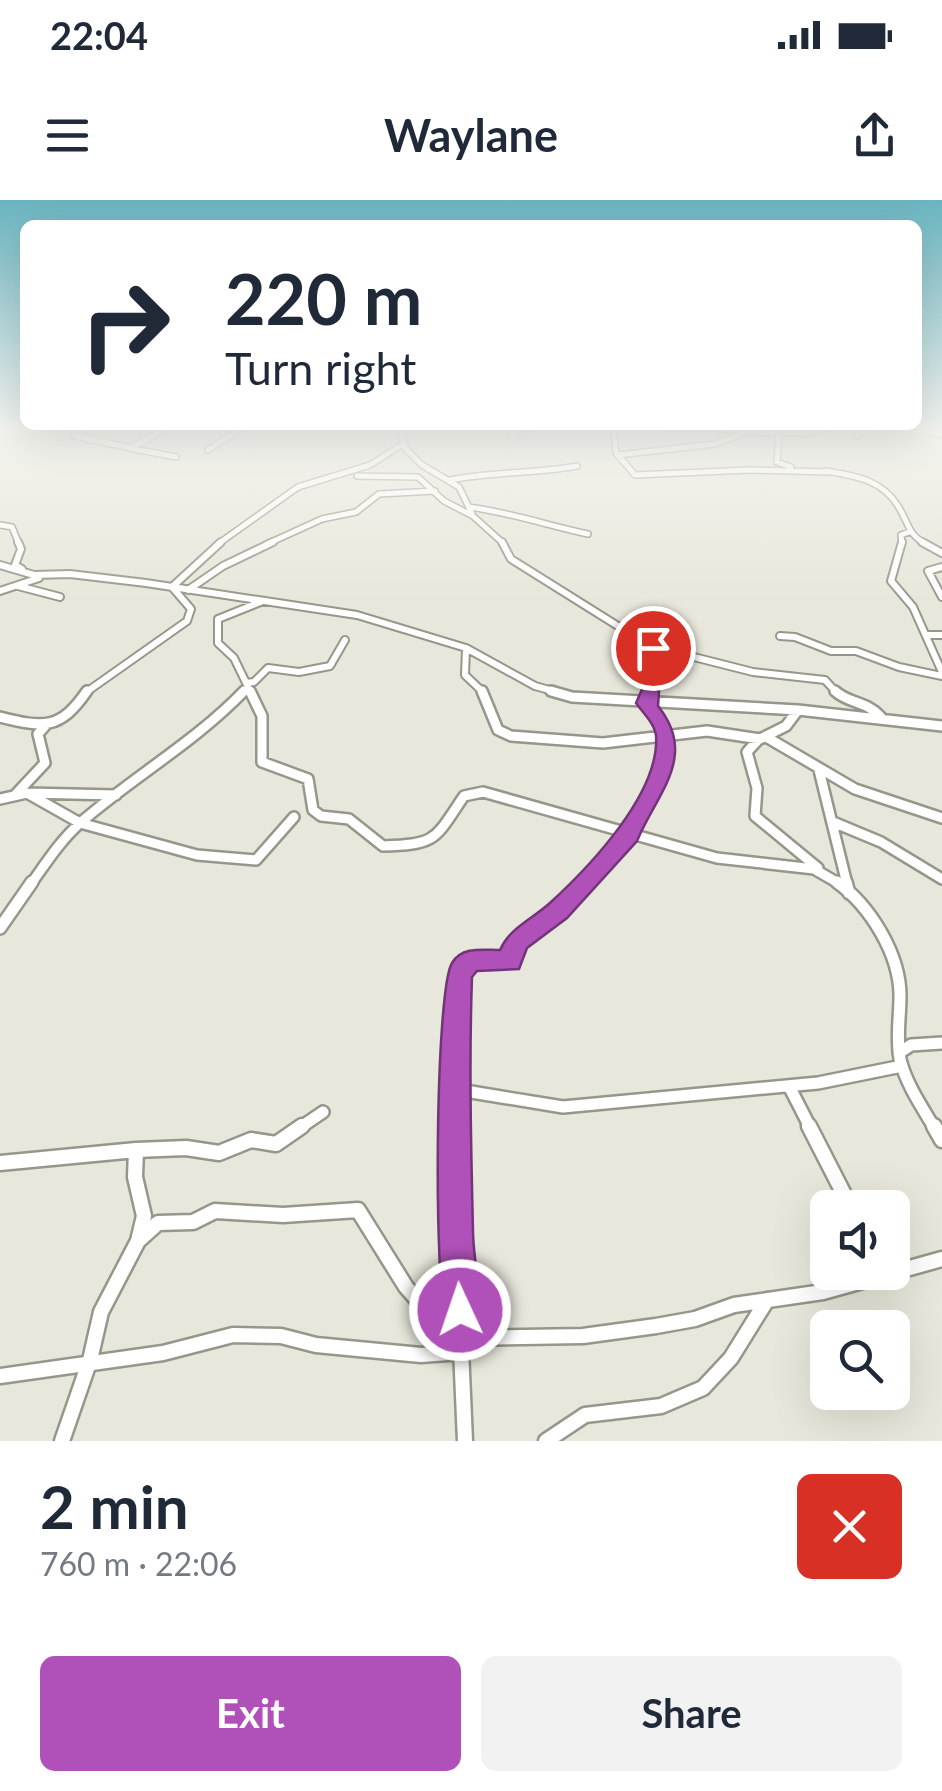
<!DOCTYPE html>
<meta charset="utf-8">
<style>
body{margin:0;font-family:Lato,sans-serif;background:#f2f2f3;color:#1f2937;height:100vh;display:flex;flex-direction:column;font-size:38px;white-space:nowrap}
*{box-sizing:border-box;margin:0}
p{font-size:32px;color:#747a83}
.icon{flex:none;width:55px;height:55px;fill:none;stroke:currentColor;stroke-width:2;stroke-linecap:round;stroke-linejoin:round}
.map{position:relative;height:1241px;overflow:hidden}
.sheet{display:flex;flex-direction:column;background:#fff;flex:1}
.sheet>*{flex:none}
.top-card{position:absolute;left:20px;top:20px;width:902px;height:210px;border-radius:15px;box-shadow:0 10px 40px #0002;background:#fff;color:#1f2937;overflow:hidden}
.tools{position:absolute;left:810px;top:990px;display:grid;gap:20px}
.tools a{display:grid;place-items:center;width:100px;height:100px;border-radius:15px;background:#fff;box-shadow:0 10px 40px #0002;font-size:50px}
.pin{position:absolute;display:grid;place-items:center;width:85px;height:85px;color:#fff;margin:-42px;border:5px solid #fff;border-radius:50%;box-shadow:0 2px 10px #0007}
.me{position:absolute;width:110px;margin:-55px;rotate:357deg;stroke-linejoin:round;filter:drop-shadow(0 0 8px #0008)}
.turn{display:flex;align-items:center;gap:35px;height:210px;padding:0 40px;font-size:45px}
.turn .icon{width:130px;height:130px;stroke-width:2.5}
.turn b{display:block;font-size:70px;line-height:85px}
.round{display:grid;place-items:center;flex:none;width:105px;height:105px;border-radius:15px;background:#f2f2f3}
.head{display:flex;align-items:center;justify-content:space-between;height:170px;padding:0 40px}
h1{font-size:60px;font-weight:700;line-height:75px}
.button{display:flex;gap:20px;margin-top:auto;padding:20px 40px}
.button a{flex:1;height:115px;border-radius:15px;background:#b051b9;color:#fff;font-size:40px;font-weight:700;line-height:115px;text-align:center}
.button a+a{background:#f2f2f3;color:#1f2937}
.status{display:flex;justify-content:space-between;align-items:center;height:70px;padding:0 50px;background:#fff;direction:ltr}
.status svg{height:28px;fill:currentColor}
header{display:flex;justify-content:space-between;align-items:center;height:130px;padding:0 40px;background:#fff;font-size:45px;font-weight:700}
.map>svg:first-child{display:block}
</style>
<div class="status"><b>22:04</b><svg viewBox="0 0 49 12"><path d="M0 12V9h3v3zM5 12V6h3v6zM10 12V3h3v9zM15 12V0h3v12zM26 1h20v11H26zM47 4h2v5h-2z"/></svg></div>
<header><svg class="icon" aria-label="menu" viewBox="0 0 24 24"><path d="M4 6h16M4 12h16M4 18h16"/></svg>Waylane<svg class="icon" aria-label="share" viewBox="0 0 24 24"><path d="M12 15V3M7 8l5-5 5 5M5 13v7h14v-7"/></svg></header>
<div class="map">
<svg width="942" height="1241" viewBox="0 0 942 1241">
<rect width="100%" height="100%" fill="#e7e7db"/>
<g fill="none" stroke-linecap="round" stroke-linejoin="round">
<defs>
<path id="minor-far4" d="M 89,227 L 74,236 L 131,248 L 170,227
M 400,227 L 405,248 L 422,265 L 459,287 L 473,316 L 504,344
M 613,227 L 616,253 L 635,275 L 749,270 L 830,272
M 659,227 L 746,230
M 774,227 L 779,235 L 777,262 L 791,267
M 899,227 L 942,234
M 857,236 L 858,227
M 515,239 L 511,235 L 523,228 L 546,227
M 134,249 L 176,257
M 208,250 L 244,227
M 618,255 L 715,244 L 747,232 L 810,233 L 832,227
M 826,271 C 855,276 881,279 898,306 C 909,323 907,334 926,344
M 357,276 L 418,277 L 444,301 L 473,316
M 450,280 C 493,271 535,274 577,266
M 469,307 C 513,313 546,325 588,334
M 0,325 L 12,327 L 19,344
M 218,344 L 298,287 L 370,265 L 403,244
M 267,344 L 322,319 L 356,312 L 379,294 L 435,291
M 902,344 L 901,335 L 909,332"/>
<path id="minor-far3" d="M 18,342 L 21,349 L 15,365 L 22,369
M 502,342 L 511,359 L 653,448 L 651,493
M 902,342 L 891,381 L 913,407 L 942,472
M 922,342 L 942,353
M 0,365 L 34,375 L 70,374 L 146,383 L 357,415 L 466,448 L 535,486 L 560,493
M 942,367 L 928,371 L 942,397
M 18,386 L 60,397
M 188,390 L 223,366 L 273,342
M 0,391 L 39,378
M 926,435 L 942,435
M 780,436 L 795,437 L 831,451 L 856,451 L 899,467 L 942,476
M 466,448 L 465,475 L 484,493
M 686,455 L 753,472 L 825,480 L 837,493
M 246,483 L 254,482 L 268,468 L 299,472 L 330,466 L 345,440
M 85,493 L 187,421 L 191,409 L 172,387 L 221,342
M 242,493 L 248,487
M 251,493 L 234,458 L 218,443 L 218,419 L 263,401"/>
<path id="minor-far2" d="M 250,491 L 262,516 L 262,562 L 308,579 L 313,610 L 321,616 L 349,619 L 383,646 C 438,644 434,640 464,596 L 483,592 L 717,658 L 814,669 L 840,684
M 482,491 L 498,530 L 511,536 L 603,543 L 707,531 L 760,539 L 786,526 L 798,510
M 551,491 L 572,497 L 798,510 L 942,526
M 835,491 C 849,504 865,500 881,517
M 650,504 L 652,491
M 0,517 C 44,528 60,530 87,491
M 768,538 L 855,589 L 942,618
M 758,540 L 747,552 L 757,588 L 755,616 L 818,668
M 819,570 L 847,684
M 27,593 L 80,623 L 197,655 L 256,660 L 294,617
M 16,594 L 45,563 L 38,534 L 45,526
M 0,599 L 27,593 L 116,595
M 833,622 L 881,642 L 942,679
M 624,633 C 660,603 682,543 647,505
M 31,684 C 46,663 60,641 80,623 C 133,577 195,542 244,491
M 583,684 L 628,635"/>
<path id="minor-far1" d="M 837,682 C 870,706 900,754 900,796 C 900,817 896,837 900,859 C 906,884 922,907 935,929
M 846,682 L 849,693
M 0,728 L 32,682
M 899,853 L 911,845 L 942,843
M 789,886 L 811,929
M 453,889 L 563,907 L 818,883 L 902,866
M 298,929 L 323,912
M 457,929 L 453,889 L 463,769 L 480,761 L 509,762 L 517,742 L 558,711 L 585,682"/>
<path id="minor" d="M 457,926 L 456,1034 L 465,1241
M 809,926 L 851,1008
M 934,926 L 942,940
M 0,963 L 136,950 L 186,948 L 219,953 L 251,940 L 276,944 L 302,926
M 138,1041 L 158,1023 L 193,1022 L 215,1011 L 283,1015 L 358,1010 L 406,1087 L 428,1112 L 461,1138 L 583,1136 L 656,1126 L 695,1119 L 734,1105 L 823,1092 L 942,1059
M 0,1176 L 163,1153 L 233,1135 L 281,1136 L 316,1145 L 421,1155 L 462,1152
M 62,1241 L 90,1160 L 101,1112 L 138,1041 L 144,1016 L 135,977 L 136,950
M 546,1241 L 585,1215 L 661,1206 L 703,1188 L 731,1158 L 767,1100"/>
</defs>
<!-- minor-far4 casing -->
<use href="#minor-far4" stroke="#96968a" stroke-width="8"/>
<!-- minor-far3 casing -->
<use href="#minor-far3" stroke="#96968a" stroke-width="10"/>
<!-- minor-far2 casing -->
<use href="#minor-far2" stroke="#96968a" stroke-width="14"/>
<!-- minor-far1 casing -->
<use href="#minor-far1" stroke="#96968a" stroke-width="16"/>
<!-- minor casing -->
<use href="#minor" stroke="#96968a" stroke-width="19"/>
<!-- minor-far4 -->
<use href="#minor-far4" stroke="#fff" stroke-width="5"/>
<!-- minor-far3 -->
<use href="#minor-far3" stroke="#fff" stroke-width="6"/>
<!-- minor-far2 -->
<use href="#minor-far2" stroke="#fff" stroke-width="9"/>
<!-- minor-far1 -->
<use href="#minor-far1" stroke="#fff" stroke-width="11"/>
<!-- minor -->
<use href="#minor" stroke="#fff" stroke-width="14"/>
</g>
<!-- sky -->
<linearGradient id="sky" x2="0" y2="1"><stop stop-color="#6ab5c0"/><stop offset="0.57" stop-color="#f4f4ef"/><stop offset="1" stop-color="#f4f4ef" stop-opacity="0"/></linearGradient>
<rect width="942" height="401" fill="url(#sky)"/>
<!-- route -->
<path fill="#b051b9" stroke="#723578" stroke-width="2.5" d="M 653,443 L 662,448 L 658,506 C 699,557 656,594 637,641 L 567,718 L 527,748 L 519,769 L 477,771 L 472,777 C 469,862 471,946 473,1031 C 473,1060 484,1096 472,1123 L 460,1128 L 447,1123 C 433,1091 435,790 452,763 C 462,746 483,750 500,750 C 510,727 533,719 551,702 C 590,666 660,593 656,536 C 655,524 643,513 636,503 L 643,487 L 644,448 Z"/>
</svg>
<div class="tools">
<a><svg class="icon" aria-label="sound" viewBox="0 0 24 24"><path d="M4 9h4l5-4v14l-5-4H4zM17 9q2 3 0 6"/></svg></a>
<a><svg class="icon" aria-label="search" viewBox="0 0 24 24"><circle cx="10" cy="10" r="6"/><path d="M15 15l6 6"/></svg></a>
</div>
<div class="pin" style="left:653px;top:448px;background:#d93025"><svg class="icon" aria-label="arrive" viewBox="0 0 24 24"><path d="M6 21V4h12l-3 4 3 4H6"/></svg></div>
<svg class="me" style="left:460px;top:1110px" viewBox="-20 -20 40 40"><circle r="17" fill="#b051b9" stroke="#fff" stroke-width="3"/><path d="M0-11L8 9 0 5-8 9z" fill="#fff"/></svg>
<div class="top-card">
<div class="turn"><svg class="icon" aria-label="right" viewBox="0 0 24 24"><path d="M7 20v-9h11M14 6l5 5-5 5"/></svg><div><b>220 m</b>Turn right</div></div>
</div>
</div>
<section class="sheet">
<div class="head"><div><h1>2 min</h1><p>760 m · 22:06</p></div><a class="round" style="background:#d93025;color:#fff"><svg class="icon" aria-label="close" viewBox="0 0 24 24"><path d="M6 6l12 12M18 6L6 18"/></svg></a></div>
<div class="button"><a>Exit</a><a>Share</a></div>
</section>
